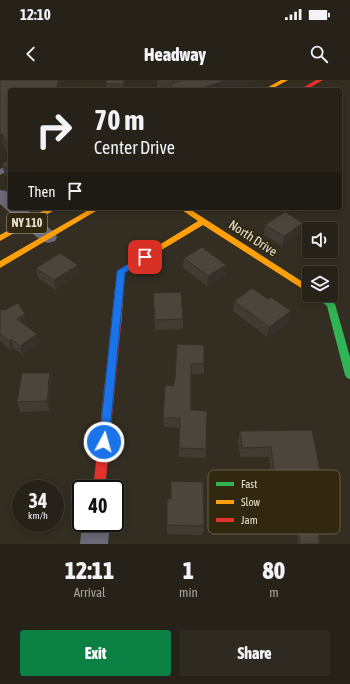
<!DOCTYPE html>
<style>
body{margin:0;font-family:"Asap Condensed",sans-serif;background:#2e2a22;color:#f1f3f6;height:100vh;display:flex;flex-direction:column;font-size:15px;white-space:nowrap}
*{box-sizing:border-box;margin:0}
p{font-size:13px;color:#a4a4a2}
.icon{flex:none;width:22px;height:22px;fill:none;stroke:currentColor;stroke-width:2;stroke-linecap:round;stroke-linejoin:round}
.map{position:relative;height:464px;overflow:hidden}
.panel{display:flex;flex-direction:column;background:#262219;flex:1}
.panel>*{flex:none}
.top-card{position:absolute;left:8px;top:8px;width:334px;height:122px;border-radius:4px;box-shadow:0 2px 10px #0003,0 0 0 1px #423f38;background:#262219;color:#f1f3f6;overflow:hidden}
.fabs{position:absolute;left:302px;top:142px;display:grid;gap:8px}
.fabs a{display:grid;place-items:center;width:36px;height:36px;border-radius:4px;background:#262219;box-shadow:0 2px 10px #0003,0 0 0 1px #423f38;font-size:20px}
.speed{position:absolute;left:12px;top:400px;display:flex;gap:8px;font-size:20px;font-weight:700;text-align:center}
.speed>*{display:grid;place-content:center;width:52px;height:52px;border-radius:50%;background:#262219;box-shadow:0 2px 10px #0003,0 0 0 1px #423f38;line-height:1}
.speed small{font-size:10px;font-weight:400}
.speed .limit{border:2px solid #111;border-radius:6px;background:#fff;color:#111}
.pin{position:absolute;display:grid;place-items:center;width:34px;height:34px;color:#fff;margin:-17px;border-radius:8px;box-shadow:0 2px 6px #0006}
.me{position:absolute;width:44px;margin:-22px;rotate:6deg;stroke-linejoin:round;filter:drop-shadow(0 0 3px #0008)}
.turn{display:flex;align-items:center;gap:14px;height:84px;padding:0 20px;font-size:18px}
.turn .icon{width:52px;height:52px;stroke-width:2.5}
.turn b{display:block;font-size:28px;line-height:34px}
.then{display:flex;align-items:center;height:38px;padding:0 20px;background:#0003;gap:8px;font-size:15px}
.eta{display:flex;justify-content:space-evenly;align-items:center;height:68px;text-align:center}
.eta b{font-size:24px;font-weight:800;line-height:28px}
.primary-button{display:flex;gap:8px;margin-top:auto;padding:8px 20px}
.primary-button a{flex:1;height:46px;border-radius:4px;background:#0b8043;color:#fff;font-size:16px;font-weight:800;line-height:46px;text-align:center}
.primary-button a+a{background:#2e2a22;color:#f1f3f6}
.status{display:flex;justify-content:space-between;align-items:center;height:28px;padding:0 20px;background:#262219;direction:ltr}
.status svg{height:11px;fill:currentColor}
header{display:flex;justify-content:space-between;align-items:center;height:52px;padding:0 20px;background:#262219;font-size:18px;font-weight:800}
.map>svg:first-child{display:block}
</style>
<div class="status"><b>12:10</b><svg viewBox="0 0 49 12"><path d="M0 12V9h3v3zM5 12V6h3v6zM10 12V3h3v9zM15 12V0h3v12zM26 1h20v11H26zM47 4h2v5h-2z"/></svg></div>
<header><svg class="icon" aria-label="back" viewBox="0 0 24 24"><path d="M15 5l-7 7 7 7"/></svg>Headway<svg class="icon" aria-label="search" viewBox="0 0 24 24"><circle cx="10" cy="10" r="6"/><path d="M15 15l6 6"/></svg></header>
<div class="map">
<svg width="350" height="464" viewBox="0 0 350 464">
<rect width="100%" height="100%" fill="#332e21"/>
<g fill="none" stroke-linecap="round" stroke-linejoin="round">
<!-- lane -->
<path fill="#6b6b77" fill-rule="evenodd" d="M 10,84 L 10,90 L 0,95 L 0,89 Z"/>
<!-- street -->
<path fill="#6b6b77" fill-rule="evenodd" d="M 0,110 L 6,111 L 10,115 L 10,128 L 25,128 L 55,153 L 57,157 L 55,161 L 48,163 L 41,161 L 0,124 Z
M 82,443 L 110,443 L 108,464 L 80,464 Z"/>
<!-- fast -->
<path fill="#30b455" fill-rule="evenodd" d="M 313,215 L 323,215 L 335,224 L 350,277 L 350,299 L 347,298 L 345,295 L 327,226 Z"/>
<!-- slow -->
<path fill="#ff9f0a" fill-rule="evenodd" d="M 281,0 L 288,0 L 270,10 L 263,10 Z
M 48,128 L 58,128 L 0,161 L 0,155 Z
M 92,128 L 101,128 L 0,188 L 0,181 Z
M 179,128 L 188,128 L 309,206 L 309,213 L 203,145 L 125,192 L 121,245 L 116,248 L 113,247 L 111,245 L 117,191 L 198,141 Z"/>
<!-- jam -->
<path fill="#e5322d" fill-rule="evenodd" d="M 316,0 L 323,0 L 306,10 L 299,10 Z
M 116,242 L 121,245 L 105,409 L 93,409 L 111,245 Z"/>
</g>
<!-- wall -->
<path fill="#413b34" d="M 0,0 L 64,0 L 61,10 L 10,10 L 10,100 L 5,95 L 2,84 L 10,79 L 4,66 L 0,66 Z
M 126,0 L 124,10 L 106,10 L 106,4 Z
M 157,0 L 257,0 L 242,8 L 236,10 L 157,10 Z
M 265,145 L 302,152 L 282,166 L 264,155 Z
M 184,178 L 226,185 L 226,195 L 207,206 L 183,188 Z
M 36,188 L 79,195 L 56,210 L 38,198 Z
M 153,213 L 183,239 L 183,249 L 155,250 Z
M 268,219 L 291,231 L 289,242 L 267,257 L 233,231 L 234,221 Z
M 0,230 L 27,244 L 25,245 L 37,254 L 39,263 L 22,275 L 13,268 L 11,270 L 0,261 Z
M 177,264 L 204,284 L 204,294 L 191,294 L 191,330 L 206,369 L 206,378 L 179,377 L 179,348 L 164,347 L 163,338 L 175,300 Z
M 52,303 L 50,312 L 51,315 L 49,331 L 20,332 L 17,322 Z
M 312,350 L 323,405 L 320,415 L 292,415 L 290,401 L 272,402 L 269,377 L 240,377 L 238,361 L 240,351 Z
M 171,419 L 204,446 L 203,455 L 167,454 L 167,445 Z
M 298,452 L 320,464 L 298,464 L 297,457 Z"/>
<!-- shaded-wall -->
<path fill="#35302a" d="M 59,0 L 64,0 L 61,10 L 56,10 Z
M 124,0 L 126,0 L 124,10 L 123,4 Z
M 226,0 L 257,0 L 242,8 L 236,10 L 197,10 Z
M 344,20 L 342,29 L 340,30 L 340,21 Z
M 2,54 L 4,66 L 0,66 L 0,55 Z
M 303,143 L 302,152 L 282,166 L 284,156 Z
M 78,185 L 79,195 L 56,210 L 54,200 Z
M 226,185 L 226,195 L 207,206 L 208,196 Z
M 291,231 L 289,242 L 267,257 L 269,247 Z
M 25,234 L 27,244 L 19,249 L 17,239 Z
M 37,254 L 39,263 L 22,275 L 20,266 Z
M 11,259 L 13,268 L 11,270 L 9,261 Z
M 50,293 L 52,303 L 50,312 L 51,315 L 49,331 L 47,321 L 48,305 Z"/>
<!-- building -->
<path fill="#4c453c" stroke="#35302a" d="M 0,0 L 59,0 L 56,10 L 10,10 L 10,72 L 2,54 L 0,55 Z
M 106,0 L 124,0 L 123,4 L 106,4 Z
M 182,0 L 226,0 L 197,10 L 173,10 L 171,4 Z
M 340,18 L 344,20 L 340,21 Z
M 10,79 L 10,91 L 2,84 Z
M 285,132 L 303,143 L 284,156 L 265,145 Z
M 202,167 L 226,185 L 208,196 L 184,178 Z
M 60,173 L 78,185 L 54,200 L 36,188 Z
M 252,208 L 268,219 L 271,217 L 291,231 L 269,247 L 234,221 Z
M 181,212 L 183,239 L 155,240 L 153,213 Z
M 18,223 L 25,234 L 17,239 L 37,254 L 20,266 L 11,259 L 9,261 L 0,254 L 0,230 L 2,229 L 5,230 Z
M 177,264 L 204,265 L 204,284 L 191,284 L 191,330 L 207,331 L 206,369 L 179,368 L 180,338 L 163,338 L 165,305 L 173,306 L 175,300 Z
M 22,293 L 50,293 L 48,305 L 49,305 L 47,321 L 17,322 Z
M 312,350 L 323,405 L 294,406 L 292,392 L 274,392 L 271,367 L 242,368 L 240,351 Z
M 171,401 L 203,402 L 204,446 L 167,445 L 167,419 L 171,419 Z
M 298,452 L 318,452 L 320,464 L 300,464 Z"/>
<!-- route -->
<path fill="#1a73e8" stroke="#114b97" d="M 142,175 L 145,175 L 149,177 L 125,193 L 109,362 L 108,366 L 104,367 L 100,366 L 99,362 L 117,191 Z"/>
<g text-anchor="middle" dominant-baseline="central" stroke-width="4" stroke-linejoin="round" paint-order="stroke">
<!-- shield labels -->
<rect fill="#31280f" stroke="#afa997" stroke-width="1" x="7" y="133" width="40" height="20" rx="3"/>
<g font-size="12" font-weight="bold" fill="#e5e0d1">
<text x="27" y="143">NY 110</text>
</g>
<!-- street labels -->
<g font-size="13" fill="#e5e0d1" stroke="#31280f">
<text transform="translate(253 158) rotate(33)">North Drive</text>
</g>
</g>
<!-- legend -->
<rect x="208" y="390" width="132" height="64" rx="6" fill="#31280f" stroke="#675f49" stroke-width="1"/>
<rect x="216" y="402" width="18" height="4" fill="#30b455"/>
<rect x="216" y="420" width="18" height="4" fill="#ff9f0a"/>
<rect x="216" y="438" width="18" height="4" fill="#e5322d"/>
<g font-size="11" fill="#e5e0d1">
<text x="241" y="408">Fast</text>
<text x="241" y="426">Slow</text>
<text x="241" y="444">Jam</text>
</g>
</svg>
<div class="fabs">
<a><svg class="icon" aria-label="sound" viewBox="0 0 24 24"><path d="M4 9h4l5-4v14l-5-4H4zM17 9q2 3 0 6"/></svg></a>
<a><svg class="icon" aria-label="layers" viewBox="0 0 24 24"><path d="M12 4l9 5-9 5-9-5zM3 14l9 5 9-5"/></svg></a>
</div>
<div class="speed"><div>34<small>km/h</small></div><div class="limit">40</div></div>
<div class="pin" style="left:145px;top:177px;background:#d93025"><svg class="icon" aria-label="arrive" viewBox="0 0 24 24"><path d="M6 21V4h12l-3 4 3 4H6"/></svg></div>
<svg class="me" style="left:104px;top:362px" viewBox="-20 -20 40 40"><circle r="17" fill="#1a73e8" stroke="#fff" stroke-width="3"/><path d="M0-11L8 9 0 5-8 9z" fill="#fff"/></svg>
<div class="top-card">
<div class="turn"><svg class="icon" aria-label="right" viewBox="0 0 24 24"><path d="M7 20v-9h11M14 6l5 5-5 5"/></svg><div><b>70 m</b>Center Drive</div></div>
<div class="then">Then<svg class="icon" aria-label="arrive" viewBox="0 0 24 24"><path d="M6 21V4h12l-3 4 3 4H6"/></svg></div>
</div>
</div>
<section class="panel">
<div class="eta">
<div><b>12:11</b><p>Arrival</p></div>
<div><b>1</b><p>min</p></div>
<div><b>80</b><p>m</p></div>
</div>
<div class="primary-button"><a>Exit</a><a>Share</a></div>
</section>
